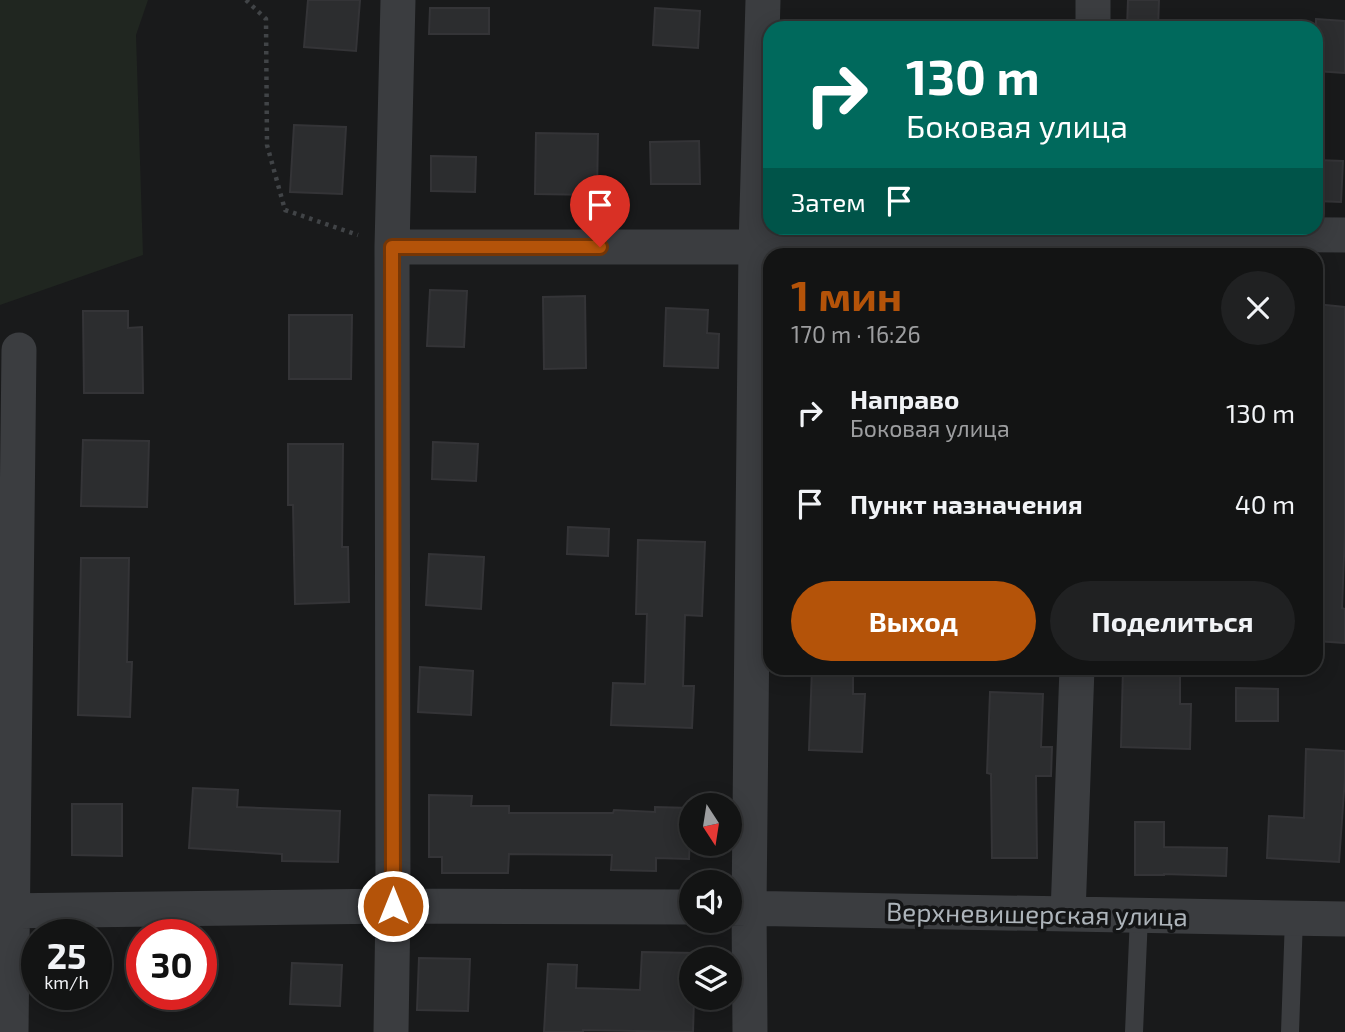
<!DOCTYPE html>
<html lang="ru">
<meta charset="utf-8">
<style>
body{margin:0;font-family:"Exo 2",sans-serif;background:#202122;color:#f1f3f6;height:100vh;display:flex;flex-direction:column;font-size:26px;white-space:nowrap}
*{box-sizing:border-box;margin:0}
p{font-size:23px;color:#9d9ea0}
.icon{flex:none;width:38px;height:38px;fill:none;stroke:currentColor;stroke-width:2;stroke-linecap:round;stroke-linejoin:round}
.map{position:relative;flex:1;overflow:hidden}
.sheet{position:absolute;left:763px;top:248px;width:560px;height:427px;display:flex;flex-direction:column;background:#131414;border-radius:21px;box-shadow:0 4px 18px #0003,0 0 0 2px #323334}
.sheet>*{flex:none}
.hud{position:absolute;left:763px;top:21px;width:560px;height:214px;border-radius:21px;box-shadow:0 4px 18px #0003,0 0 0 2px #323334;background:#00695c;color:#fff;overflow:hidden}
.needle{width:46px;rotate:168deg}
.controls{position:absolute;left:679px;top:793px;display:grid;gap:14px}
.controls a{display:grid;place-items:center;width:63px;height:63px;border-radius:50%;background:#131414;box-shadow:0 4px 18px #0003,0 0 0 2px #323334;font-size:35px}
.speed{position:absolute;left:21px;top:919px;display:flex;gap:14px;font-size:35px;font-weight:700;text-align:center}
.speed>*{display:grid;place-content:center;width:91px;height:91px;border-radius:50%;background:#131414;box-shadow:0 4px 18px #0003,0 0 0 2px #323334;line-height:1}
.speed small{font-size:18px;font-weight:400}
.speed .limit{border:10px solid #d22;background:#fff;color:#111}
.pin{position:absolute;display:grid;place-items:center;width:60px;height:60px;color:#fff;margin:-72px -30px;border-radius:50% 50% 50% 0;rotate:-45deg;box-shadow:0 0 7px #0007}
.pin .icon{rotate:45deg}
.me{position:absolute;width:77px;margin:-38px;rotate:0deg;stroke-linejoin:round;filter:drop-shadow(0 0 5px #0008)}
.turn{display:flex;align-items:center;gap:24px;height:147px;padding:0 28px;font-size:32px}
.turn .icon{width:91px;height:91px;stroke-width:2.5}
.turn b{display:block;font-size:49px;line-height:60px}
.then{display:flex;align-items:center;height:66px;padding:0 28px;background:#0003;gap:14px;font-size:26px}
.round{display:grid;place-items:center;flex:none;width:74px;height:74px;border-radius:37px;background:#202122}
.summary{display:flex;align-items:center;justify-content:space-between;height:119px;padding:0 28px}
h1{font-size:42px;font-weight:700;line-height:52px;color:#b45309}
.cta{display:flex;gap:14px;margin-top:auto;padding:14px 28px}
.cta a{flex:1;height:80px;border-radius:42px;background:#b45309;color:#fff;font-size:28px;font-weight:700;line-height:80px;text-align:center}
.cta a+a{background:#202122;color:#f1f3f6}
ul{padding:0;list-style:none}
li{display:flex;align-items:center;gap:21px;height:91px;padding:0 28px}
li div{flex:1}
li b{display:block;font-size:26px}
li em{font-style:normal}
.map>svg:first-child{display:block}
</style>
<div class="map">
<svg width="1345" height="1032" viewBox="0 0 1345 1032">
<rect width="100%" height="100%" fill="#191a1b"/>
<!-- green -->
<path fill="#202620" d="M 0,0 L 148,0 L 136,35 L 143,255 L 0,305 Z"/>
<!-- building -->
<path fill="#2c2d2f" stroke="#343437" stroke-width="2" d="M 308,0 L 360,0 L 356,51 L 304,47 Z
M 1128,0 L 1159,0 L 1158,28 L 1127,28 Z
M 430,8 L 489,8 L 489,34 L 429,34 Z
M 655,8 L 700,11 L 698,48 L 653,45 Z
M 1316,19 L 1345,21 L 1345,73 L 1316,71 Z
M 294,125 L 346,127 L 342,194 L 290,192 Z
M 536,133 L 598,134 L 597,195 L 535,194 Z
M 699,141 L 700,184 L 651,184 L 650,142 Z
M 431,156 L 476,157 L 475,192 L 431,191 Z
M 1316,160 L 1343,161 L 1341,202 L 1316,201 Z
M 430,290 L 467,291 L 464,347 L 427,346 Z
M 585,296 L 586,368 L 544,369 L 543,297 Z
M 1316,304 L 1345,307 L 1345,531 L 1342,608 L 1345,609 L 1345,643 L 1316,641 Z
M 666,308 L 708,310 L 707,333 L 719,334 L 718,368 L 664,366 Z
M 83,311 L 128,311 L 128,328 L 142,327 L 143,393 L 84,393 Z
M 289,315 L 352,315 L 351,379 L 289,379 Z
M 83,440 L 149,441 L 147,507 L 81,506 Z
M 433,442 L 478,444 L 476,481 L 432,479 Z
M 288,444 L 343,444 L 342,547 L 348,547 L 349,602 L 295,604 L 293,505 L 288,505 Z
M 568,527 L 609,529 L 608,556 L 567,554 Z
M 638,540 L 705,542 L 702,616 L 685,615 L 683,686 L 694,686 L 692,728 L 611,725 L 613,683 L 645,684 L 647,614 L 636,614 Z
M 429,554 L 484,557 L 481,609 L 426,605 Z
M 81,558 L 129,558 L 127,662 L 132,662 L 130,717 L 78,715 Z
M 420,667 L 473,671 L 471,715 L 418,712 Z
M 812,668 L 853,668 L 853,694 L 865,694 L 862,752 L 809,750 Z
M 1123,668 L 1180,668 L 1180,704 L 1191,704 L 1190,749 L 1121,747 Z
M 1236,688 L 1278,689 L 1278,721 L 1236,721 Z
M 990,692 L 1043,694 L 1041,747 L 1052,747 L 1051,776 L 1036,776 L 1037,858 L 992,858 L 991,774 L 987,773 Z
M 1306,749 L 1345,751 L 1345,777 L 1339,862 L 1267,858 L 1269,816 L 1304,818 Z
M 193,788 L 238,790 L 237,807 L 340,811 L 338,862 L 282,861 L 282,854 L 189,848 Z
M 429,795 L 472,796 L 471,806 L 509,806 L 509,813 L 613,813 L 614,810 L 655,812 L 655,807 L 691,808 L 689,859 L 656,858 L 656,871 L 611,870 L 612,855 L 509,854 L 508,873 L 442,873 L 442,857 L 429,857 Z
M 72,804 L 122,804 L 122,856 L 72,855 Z
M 1135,822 L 1164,822 L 1164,847 L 1227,848 L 1226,876 L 1164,874 L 1164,875 L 1135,875 Z
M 642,952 L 696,953 L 695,959 L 691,959 L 691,998 L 694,998 L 693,1032 L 583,1030 L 583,1032 L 544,1032 L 548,964 L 577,965 L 576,988 L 640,990 Z
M 419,958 L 470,959 L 468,1011 L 417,1010 Z
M 292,963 L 342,965 L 340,1006 L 290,1004 Z"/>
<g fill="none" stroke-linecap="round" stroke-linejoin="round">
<!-- path -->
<path stroke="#414447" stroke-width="4.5" stroke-dasharray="3.5 5" stroke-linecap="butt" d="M 246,0 L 266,19 L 267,145 L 285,210 L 358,235"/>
<!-- service -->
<path stroke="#3b3d40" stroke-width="18" d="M 1134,1032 L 1139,916
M 1290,1032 L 1294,918"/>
<!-- minor -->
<path stroke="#3b3d40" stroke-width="35" d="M 1093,28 L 1093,0
M 392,247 L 756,247 L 1093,233 L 1345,235
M 730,908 L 1345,919
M 0,911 L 393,906 L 691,907
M 1068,914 L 1077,668
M 11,1032 L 19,350
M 391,1032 L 393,906 L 392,247 L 398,0
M 750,1032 L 749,908 L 756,247 L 763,0"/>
</g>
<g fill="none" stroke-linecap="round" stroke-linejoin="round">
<defs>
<path id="route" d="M 393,906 L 392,247 L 600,247"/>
</defs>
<!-- route casing -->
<use href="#route" stroke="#753606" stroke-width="18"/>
<!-- route -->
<use href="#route" stroke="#b45309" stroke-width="12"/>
</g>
<g text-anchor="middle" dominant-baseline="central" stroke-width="7" stroke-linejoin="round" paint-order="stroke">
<!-- street labels -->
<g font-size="26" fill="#adb4ba" stroke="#141516">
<text transform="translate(1037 913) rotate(1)">Верхневишерская улица</text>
</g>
</g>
</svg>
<div class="controls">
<a><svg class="needle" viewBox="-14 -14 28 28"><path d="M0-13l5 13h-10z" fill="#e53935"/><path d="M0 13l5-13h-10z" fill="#9d9ea0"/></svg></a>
<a><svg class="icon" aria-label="sound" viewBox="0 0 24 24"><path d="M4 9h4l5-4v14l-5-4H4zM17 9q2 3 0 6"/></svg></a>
<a><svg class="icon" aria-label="layers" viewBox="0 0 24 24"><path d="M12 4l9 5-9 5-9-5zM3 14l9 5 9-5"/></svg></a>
</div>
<div class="speed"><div>25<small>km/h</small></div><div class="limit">30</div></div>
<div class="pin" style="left:600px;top:247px;background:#d93025"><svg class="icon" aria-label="arrive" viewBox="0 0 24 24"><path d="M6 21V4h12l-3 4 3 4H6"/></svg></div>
<svg class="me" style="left:393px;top:906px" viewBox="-20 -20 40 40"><circle r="17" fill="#b45309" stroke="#fff" stroke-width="3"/><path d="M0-11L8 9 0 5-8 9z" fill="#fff"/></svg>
<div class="hud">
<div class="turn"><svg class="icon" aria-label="right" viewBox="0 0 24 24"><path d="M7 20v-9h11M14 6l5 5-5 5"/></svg><div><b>130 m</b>Боковая улица</div></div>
<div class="then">Затем<svg class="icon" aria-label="arrive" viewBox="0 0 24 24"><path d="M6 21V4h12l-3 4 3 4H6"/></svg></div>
</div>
<section class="sheet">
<div class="summary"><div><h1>1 мин</h1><p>170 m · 16:26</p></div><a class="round"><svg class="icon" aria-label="close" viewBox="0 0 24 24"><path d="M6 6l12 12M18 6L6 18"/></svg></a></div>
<ul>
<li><svg class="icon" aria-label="right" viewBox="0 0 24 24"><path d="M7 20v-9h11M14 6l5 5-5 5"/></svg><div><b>Направо</b><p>Боковая улица</p></div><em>130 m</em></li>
<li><svg class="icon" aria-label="arrive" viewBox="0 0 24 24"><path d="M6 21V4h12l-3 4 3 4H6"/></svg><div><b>Пункт назначения</b></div><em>40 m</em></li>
</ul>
<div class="cta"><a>Выход</a><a>Поделиться</a></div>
</section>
</div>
